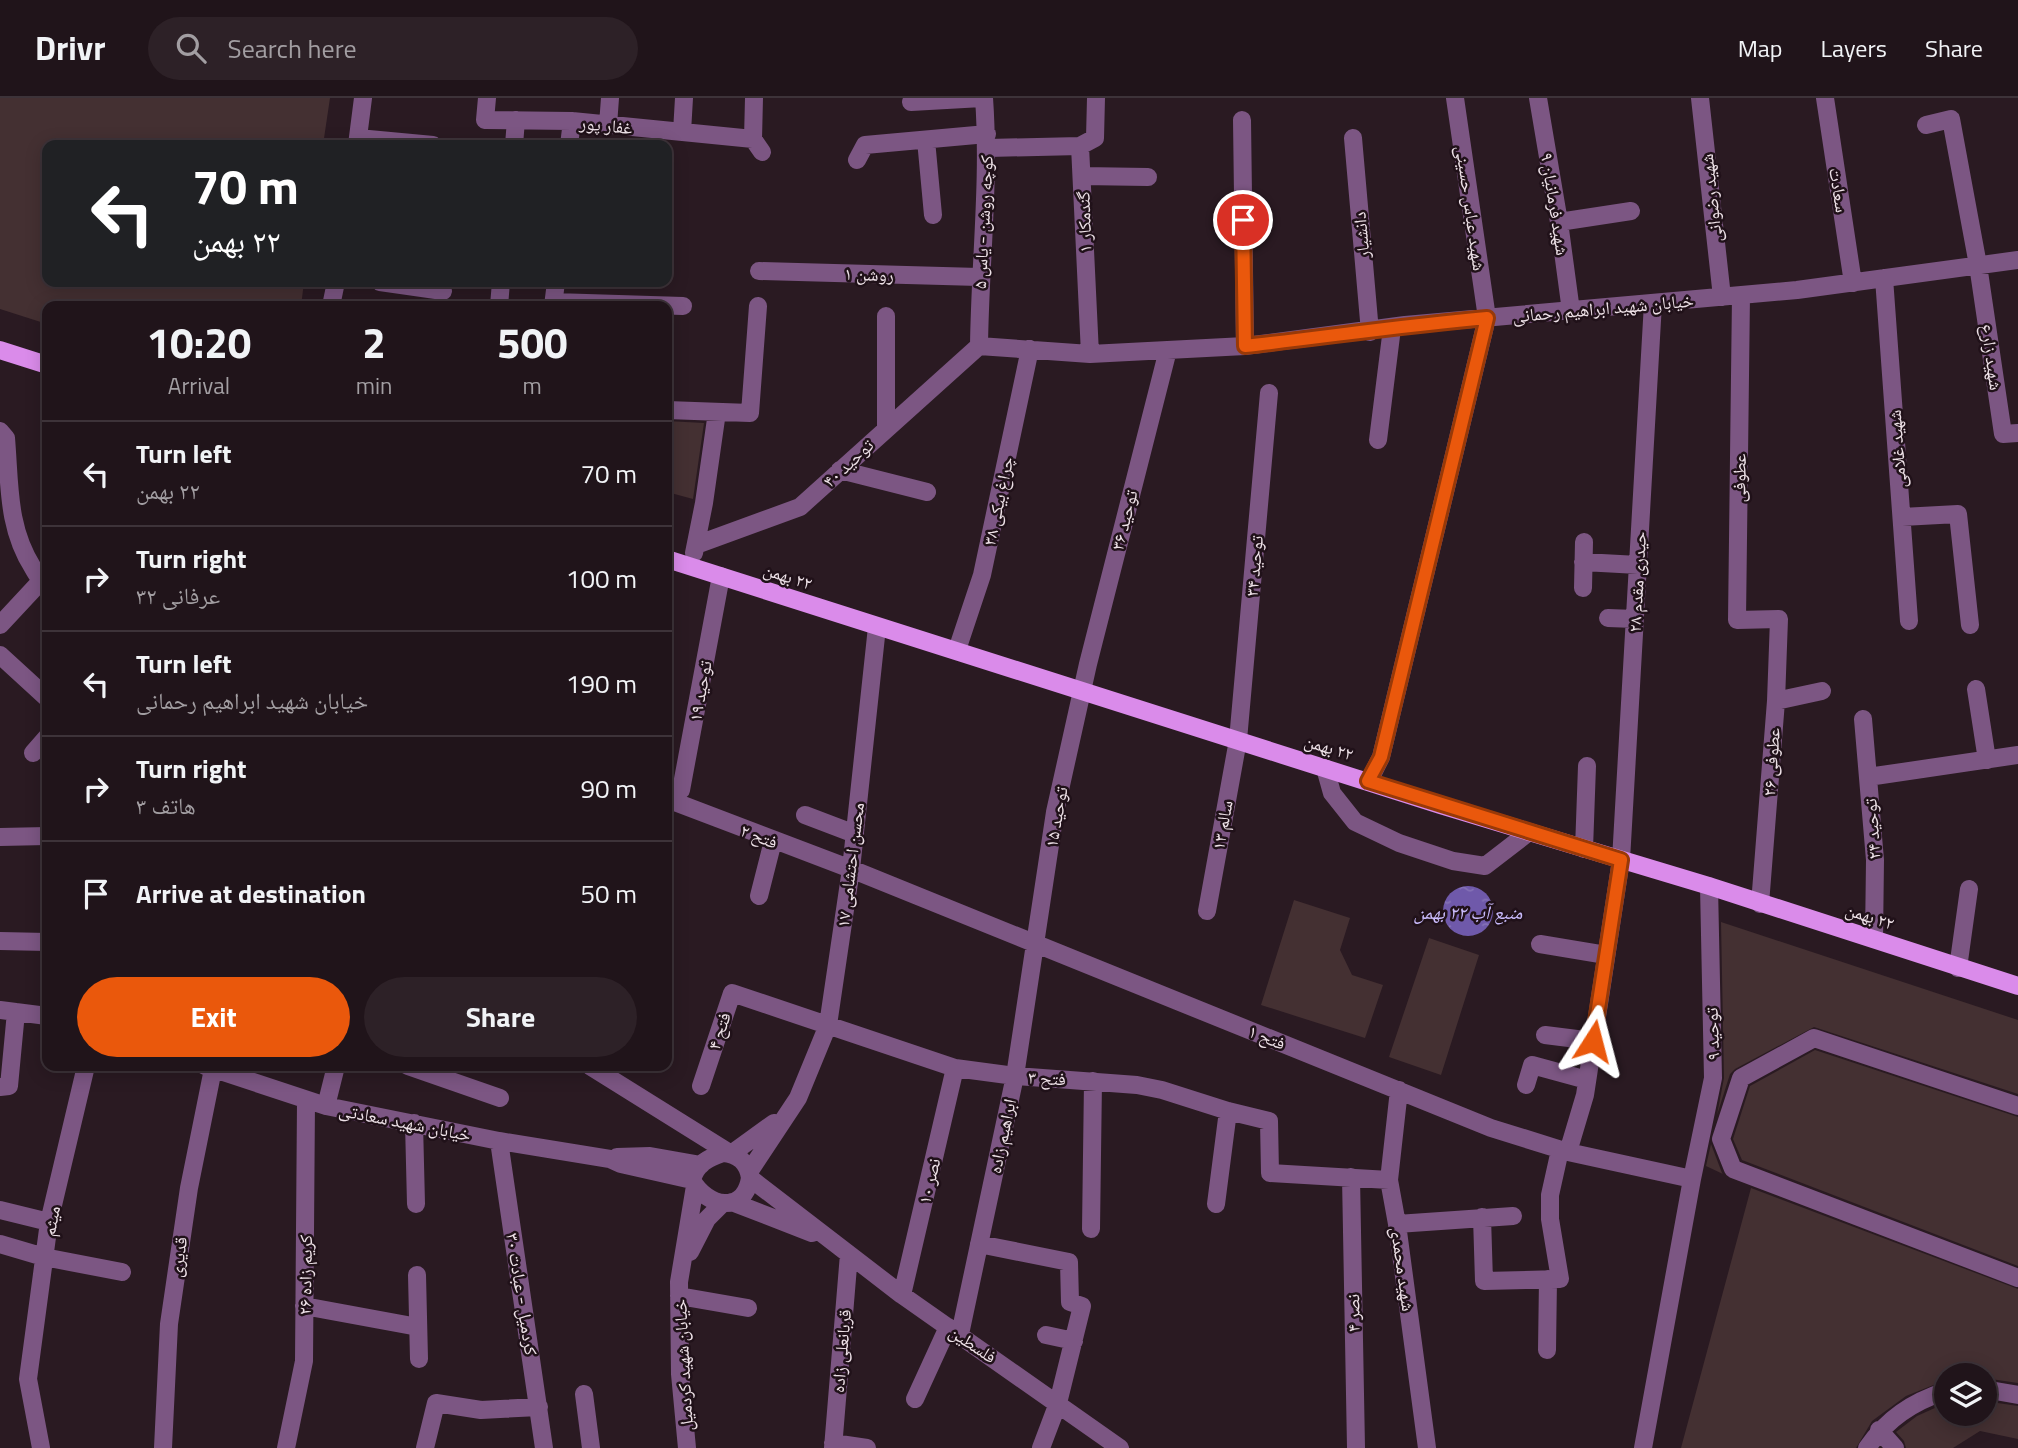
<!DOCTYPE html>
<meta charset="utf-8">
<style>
body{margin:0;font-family:"Titillium Web","Noto Naskh Arabic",sans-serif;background:#2d2127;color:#f1f3f6;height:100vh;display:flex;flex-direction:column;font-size:26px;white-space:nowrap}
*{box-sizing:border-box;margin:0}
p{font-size:23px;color:#a29ea2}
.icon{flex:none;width:38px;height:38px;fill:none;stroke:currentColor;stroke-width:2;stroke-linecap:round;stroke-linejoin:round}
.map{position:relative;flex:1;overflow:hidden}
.side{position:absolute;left:42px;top:203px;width:630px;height:770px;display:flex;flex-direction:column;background:#20141a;border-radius:14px;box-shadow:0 4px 18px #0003,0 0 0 2px #3d3339}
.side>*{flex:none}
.hud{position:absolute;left:42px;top:42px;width:630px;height:147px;border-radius:14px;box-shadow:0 4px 18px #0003,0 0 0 2px #3d3339;background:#202124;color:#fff;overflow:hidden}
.controls{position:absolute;left:1934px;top:1265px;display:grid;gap:14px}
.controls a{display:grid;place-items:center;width:63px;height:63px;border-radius:50%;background:#20141a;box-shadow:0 4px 18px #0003,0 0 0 2px #3d3339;font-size:35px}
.pin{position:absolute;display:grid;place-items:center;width:60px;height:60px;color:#fff;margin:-30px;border:4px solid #fff;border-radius:50%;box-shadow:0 2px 7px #0007}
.me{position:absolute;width:77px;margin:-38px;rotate:9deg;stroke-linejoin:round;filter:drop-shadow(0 0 5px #0008)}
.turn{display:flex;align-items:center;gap:24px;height:147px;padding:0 35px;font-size:32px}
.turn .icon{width:91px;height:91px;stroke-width:2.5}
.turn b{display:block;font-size:49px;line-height:60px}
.eta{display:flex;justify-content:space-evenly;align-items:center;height:119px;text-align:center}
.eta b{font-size:42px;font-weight:700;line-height:49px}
.cta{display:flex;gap:14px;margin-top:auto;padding:14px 35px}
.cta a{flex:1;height:80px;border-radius:42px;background:#ea580c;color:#fff;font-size:28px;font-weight:700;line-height:80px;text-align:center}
.cta a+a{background:#2d2127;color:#f1f3f6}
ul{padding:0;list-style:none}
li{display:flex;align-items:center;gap:21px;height:105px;padding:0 35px;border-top:2px solid #3d3339}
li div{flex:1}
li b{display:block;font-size:26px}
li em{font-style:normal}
header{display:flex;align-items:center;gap:42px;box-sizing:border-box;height:98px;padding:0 35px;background:#20141a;border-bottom:2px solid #3d3339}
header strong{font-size:33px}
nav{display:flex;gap:38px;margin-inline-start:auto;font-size:24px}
.search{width:490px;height:63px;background:#2d2127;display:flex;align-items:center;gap:18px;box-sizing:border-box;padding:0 24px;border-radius:38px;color:#a29ea2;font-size:26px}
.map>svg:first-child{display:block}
</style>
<header>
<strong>Drivr</strong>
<div class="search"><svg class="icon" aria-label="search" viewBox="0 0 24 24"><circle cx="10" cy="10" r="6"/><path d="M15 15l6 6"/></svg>Search here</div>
<nav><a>Map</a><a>Layers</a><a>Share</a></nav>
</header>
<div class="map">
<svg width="2018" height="1350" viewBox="0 0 2018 1350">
<defs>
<pattern id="water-ripples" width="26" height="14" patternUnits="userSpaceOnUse" patternTransform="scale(1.75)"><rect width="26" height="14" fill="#6f59aa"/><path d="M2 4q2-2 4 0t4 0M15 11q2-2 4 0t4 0" fill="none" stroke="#8471b6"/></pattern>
</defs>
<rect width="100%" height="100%" fill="#2a1a22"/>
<!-- water -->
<path fill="url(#water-ripples)" d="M1443 813a25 25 0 1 1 50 0a25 25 0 1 1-50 0Z"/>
<!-- building -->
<path fill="#443032" d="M 0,0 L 330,0 L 323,47 L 47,47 L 47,184 L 304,184 L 301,208 L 47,208 L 47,226 L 0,211 Z
M 667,323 L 704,325 L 693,401 L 667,394 Z
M 1294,802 L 1350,820 L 1340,852 L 1352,877 L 1383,887 L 1365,940 L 1261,907 Z
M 1721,824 L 2018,922 L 2018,996 L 1814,929 L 1735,971 L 1730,976 L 1717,1017 L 1724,980 Z
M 1429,840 L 1479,857 L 1441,977 L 1389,959 Z
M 1815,952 L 2018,1019 L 2018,1168 L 1742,1062 L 1733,1041 L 1750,988 Z
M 1711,1046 L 1722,1075 L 1723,1076 L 1706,1068 Z
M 1751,1090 L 2018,1191 L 2018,1285 L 1984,1280 L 1984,1278 L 1946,1278 L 1946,1282 L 1906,1298 L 1872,1323 L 1856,1350 L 1681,1350 Z
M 1984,1303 L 2018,1308 L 2018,1341 L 1980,1333 L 1953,1350 L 1906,1350 L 1904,1343 L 1896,1334 L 1917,1318 L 1946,1305 L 1946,1316 L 1984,1316 Z"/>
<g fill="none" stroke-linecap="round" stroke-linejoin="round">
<!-- minor -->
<path stroke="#7c5683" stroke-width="18" d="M 487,0 L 485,22 L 572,23 L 753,41 L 762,54
M 1538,0 L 1559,124 L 1571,213
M 1700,0 L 1722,199
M 1825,0 L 1853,185
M 911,4 L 982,0
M 1242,22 L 1245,248
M 608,27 L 610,0
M 1926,27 L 1951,21 L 1978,167 L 2003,336 L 2018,335
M 682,34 L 684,0
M 358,40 L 433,47
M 1353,40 L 1370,234
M 753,41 L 754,0
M 926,42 L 933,117
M 357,47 L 363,0
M 514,47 L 516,22
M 569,47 L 572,23
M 988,50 L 1080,48
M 857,62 L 865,47 L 987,36
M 1082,78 L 1148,79
M 1559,124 L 1631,113
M 759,173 L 979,179
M 1884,180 L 1909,523
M 380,184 L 443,193
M 1741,197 L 1737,522 L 1779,521 L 1776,603 L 1760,806
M 554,204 L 683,208
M 331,208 L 336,184
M 499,208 L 501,184
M 553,208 L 556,184
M 886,218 L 886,329
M 979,248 L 1090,256 L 1245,248 L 1405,227 L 1797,192 L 2018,162
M 979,248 C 980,165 990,82 984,0
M 1090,256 L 1080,48 L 1095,40 L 1096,0
M 667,312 L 750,315 L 758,208
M 0,333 L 6,340 C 10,387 7,429 33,470 C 37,477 40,482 47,486
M 1378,342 L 1392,230
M 840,372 L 927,394
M 1902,419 L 1958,416 L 1970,527
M 696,447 L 800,409 L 979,248
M 694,455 L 704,405 L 717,314
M 1583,464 L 1638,467
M 1583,490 L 1584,444
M 1608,520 L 1635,521
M 0,527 L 41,483
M 957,552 L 982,477 L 1030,251
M 0,557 L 47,600
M 1976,591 L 1987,662
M 1776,603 L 1822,593
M 1863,621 L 1875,762 L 1874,841
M 33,655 L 47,639
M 1325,670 L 1332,695 L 1355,724 L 1399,745 L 1453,763 L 1485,768 L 1529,734
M 1868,679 L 2018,657
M 1369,683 L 1381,659 L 1487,220 L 1455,0
M 667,701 L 851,771 L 1491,1030 L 1568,1054 L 1692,1081
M 667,704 L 681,692 L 721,478
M 805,717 L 855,736
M 0,739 L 47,738
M 1584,751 L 1587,668
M 759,798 L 773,743
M 1207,813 L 1238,642 L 1269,295
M 0,843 L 47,844
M 1540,846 L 1606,857
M 1958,870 L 1969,791
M 0,912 L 47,918
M 1545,937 L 1593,943
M 205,968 L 326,1008 L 499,1043 L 610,1061 L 621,1066 L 692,1082
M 408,968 L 500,1000
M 590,968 L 731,1056 L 774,1025
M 1526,987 L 1532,967 L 1587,982
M 701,988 L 732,895 L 955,970 L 1015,978 L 1137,987 L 1162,992 L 1228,1013 L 1269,1023 L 1270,1075 L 1389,1082
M 0,989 L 9,988 L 16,914
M 1399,992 L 1389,1082 L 1397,1126 L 1427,1350
M 326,1008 L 336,968
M 2018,1008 L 1814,940 L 1741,980 L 1721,1041 L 1733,1071 L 2018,1180
M 414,1025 L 416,1106
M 499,1043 L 544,1350
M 1568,1054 L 1585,997 L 1621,762 L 1653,205
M 723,1055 C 738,1056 748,1064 750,1080 C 744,1117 707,1109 692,1082 C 696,1066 708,1060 723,1055 Z
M 617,1059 L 650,1058 L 701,1067
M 749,1074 L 798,1000 L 828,927 L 851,771 L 877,529
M 1351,1079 L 1356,1350
M 750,1080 L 902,1197 L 1120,1350
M 732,1104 L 812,1135
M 1216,1106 L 1228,1013
M 0,1112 L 49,1124
M 1482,1119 L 1484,1183 L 1560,1181 L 1550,1121 L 1550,1097 L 1560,1052
M 1397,1126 L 1513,1118
M 1091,1131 L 1093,983
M 0,1146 L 44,1159 L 122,1174
M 979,1146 L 1069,1164 L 1070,1204 L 1082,1208 L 1058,1305 L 1041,1350
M 690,1154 L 707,1121 L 723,1105
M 417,1177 L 419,1261
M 902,1197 L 955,970
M 679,1198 L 748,1210
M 304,1208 L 418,1229
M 960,1236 L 1015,978 L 1055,714 L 1088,566 L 1168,252
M 1046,1237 L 1074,1243
M 1547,1252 L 1548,1181
M 1984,1291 L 2018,1297
M 584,1296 L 591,1350
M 915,1301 L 948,1229
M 1879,1332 L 1895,1350
M 833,1345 L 867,1350
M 41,1350 L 28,1281 L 49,1124 L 86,968
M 163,1350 L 169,1226 L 189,1090 L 213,971
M 286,1350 L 304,1263 L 306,1003
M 425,1350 L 436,1305 L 481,1312 L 539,1309
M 687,1350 L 680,1276 L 679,1184 L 695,1088
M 833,1350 L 849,1156
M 1643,1350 L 1692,1081 L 1713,980 L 1709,788
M 1867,1350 C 1887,1321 1912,1304 1946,1293"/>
<!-- major -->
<path stroke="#da8bea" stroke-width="18" d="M 0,252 L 47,267
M 667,461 L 1440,707 L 1709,788 L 2018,888"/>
</g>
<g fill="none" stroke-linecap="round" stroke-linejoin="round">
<defs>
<path id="route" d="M 1243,122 L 1245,248 C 1326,239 1406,227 1487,220 L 1381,659 L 1368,683 L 1621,762 L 1593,943"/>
</defs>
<!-- route casing -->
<use href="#route" stroke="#983908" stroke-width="18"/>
<!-- route -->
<use href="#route" stroke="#ea580c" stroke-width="12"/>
</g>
<g text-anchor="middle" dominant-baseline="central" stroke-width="5" stroke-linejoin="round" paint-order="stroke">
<!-- street labels -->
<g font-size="18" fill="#ede1e7" stroke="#201119">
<text transform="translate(606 27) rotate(6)">غفار پور</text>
<text transform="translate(1839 92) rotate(81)">سعادت</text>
<text transform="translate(1711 100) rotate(-96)">شهید رضوانی</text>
<text transform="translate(1555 106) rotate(81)">شهید فرمانیان ۹</text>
<text transform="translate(1471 110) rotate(82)">شهید عباس حسینی</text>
<text transform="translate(983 124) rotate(-87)">کوچه روشن - یاس ۵</text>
<text transform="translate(1084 124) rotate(-92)">گندمکار ۱</text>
<text transform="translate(1361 137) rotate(-95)">دانشیار</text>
<text transform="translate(869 176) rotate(2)">روشن ۱</text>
<text transform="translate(1603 210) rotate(-5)">خیابان شهید ابراهیم رحمانی</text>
<text transform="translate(1992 259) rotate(82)">شهید زارع</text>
<text transform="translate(1897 351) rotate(-94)">شهید غلامی</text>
<text transform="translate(848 365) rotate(-43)">توحید ۴۰</text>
<text transform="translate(1739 380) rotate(-89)">عطوفی</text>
<text transform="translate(998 403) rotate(-78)">چراغ بیکی ۳۸</text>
<text transform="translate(1124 422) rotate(-76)">توحید ۳۶</text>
<text transform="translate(1254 468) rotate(-85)">توحید ۳۴</text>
<text transform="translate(788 478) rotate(18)">٢٢ بهمن</text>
<text transform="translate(1637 484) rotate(-87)">حیدری مقدم ۲۸</text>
<text transform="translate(700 593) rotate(-80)">توحید ۱۹</text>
<text transform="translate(1329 649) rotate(17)">٢٢ بهمن</text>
<text transform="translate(1771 664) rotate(-86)">عطوفی ۲۶</text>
<text transform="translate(1056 719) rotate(-80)">توحید ۱۵</text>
<text transform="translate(1222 727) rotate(-80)">سالم ۱۳</text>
<text transform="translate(1872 731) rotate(-94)">توحید ۲۴</text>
<text transform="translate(759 738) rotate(21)">فتح ۲</text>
<text transform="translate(850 767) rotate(-83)">محسن احتشامی ۱۷</text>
<text transform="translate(1870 818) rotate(18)">٢٢ بهمن</text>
<text transform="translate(719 933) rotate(-72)">فتح ۴</text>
<text transform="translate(1712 936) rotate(-92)">توحید ۹</text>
<text transform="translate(1267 939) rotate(22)">فتح ۱</text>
<text transform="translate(1047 980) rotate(3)">فتح ۳</text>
<text transform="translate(405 1024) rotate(11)">خیابان شهید سعادتی</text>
<text transform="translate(1002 1038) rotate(-78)">ابراهیم زاده</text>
<text transform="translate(929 1083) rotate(-77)">نصر ۱۰</text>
<text transform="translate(51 1123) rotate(-79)">میثم</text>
<text transform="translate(178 1159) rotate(-82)">قدیری</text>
<text transform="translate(1403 1171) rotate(82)">شهید محمدی</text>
<text transform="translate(305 1177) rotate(-89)">کریم زاده ۲۶</text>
<text transform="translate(522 1196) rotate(81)">کردمیل - عبادت ۳۰</text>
<text transform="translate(1353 1215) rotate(-91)">نصر ۴</text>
<text transform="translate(973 1246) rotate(34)">فلسطین</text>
<text transform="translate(841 1253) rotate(-85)">قربانعلی زاده</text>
<text transform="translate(683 1267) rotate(-93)">خیابان شهید کردمیل</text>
</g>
<!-- water labels -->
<g font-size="19" font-style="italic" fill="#c9bbfc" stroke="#201119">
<text x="1468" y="813">منبع آب ۲۲ بهمن</text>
</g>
</g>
</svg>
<div class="controls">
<a><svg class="icon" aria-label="layers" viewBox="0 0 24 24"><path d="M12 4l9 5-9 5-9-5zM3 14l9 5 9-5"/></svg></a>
</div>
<div class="pin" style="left:1243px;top:122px;background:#d93025"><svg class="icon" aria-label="arrive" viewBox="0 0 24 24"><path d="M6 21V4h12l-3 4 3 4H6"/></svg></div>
<svg class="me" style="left:1593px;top:943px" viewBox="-20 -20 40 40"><path d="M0-17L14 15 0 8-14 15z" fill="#ea580c" stroke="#fff" stroke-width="4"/></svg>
<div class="hud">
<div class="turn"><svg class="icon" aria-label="left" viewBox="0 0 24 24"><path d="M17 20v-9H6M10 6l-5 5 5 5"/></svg><div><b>70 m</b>٢٢ بهمن</div></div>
</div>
<section class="side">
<div class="eta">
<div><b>10:20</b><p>Arrival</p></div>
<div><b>2</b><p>min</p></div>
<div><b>500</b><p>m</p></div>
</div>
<ul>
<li><svg class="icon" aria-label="left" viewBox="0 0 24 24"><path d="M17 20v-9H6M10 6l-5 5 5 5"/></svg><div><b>Turn left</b><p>٢٢ بهمن</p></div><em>70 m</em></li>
<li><svg class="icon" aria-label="right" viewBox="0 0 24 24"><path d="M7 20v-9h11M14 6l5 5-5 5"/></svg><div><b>Turn right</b><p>عرفانی ۳۲</p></div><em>100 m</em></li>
<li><svg class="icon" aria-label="left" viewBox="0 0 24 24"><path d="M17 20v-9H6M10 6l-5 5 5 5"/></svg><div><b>Turn left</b><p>خیابان شهید ابراهیم رحمانی</p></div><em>190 m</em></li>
<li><svg class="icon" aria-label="right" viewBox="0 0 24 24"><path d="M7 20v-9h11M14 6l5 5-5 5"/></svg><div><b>Turn right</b><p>هاتف ۳</p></div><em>90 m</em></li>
<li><svg class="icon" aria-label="arrive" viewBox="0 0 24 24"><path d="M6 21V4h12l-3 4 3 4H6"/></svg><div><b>Arrive at destination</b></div><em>50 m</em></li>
</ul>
<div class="cta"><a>Exit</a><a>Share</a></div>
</section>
</div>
